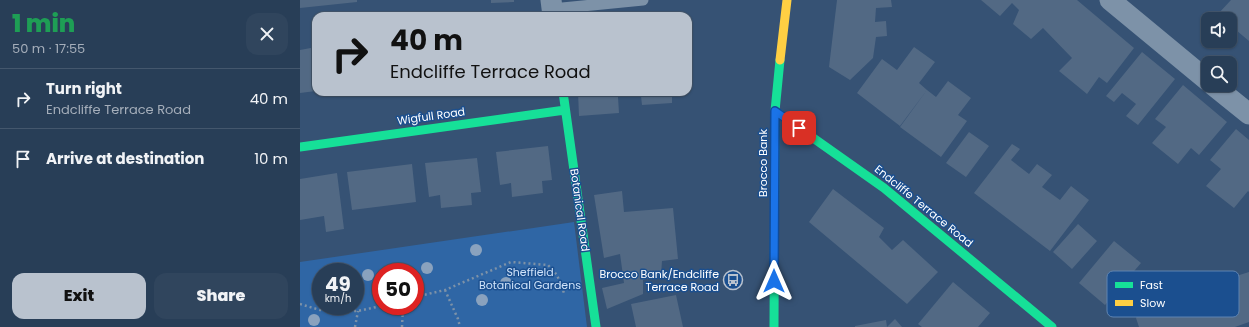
<!DOCTYPE html>
<meta charset="utf-8">
<style>
body{margin:0;font-family:Poppins,sans-serif;background:#30455d;color:#f1f3f6;height:100vh;display:flex;flex-direction:column;font-size:15px;white-space:nowrap}
*{box-sizing:border-box;margin:0}
p{font-size:13px;color:#a5aeba}
.icon{flex:none;width:22px;height:22px;fill:none;stroke:currentColor;stroke-width:2;stroke-linecap:round;stroke-linejoin:round}
.map{position:relative;flex:1;overflow:hidden}
.details{display:flex;flex-direction:column;background:#283e57;width:300px}
.details>*{flex:none}
.top-card{position:absolute;left:12px;top:12px;width:380px;height:84px;border-radius:12px;box-shadow:0 1px 3px #0004,0 0 0 1px #44576d;background:#b9c2ce;color:#111;overflow:hidden}
.tools{position:absolute;left:901px;top:12px;display:grid;gap:8px}
.tools a{display:grid;place-items:center;width:36px;height:36px;border-radius:8px;background:#283e57;box-shadow:0 1px 3px #0004,0 0 0 1px #44576d;font-size:20px}
.speed{position:absolute;left:12px;top:263px;display:flex;gap:8px;font-size:20px;font-weight:700;text-align:center}
.speed>*{display:grid;place-content:center;width:52px;height:52px;border-radius:50%;background:#283e57;box-shadow:0 1px 3px #0004,0 0 0 1px #44576d;line-height:1}
.speed small{font-size:10px;font-weight:400}
.speed .limit{border:6px solid #d22;background:#fff;color:#111}
.pin{position:absolute;display:grid;place-items:center;width:34px;height:34px;color:#fff;margin:-17px;border-radius:8px;box-shadow:0 2px 6px #0006}
.me{position:absolute;width:44px;margin:-22px;rotate:0deg;stroke-linejoin:round;filter:drop-shadow(0 0 3px #0008)}
.turn{display:flex;align-items:center;gap:14px;height:84px;padding:0 12px;font-size:18px}
.turn .icon{width:52px;height:52px;stroke-width:2.5}
.turn b{display:block;font-size:28px;line-height:34px}
.round{display:grid;place-items:center;flex:none;width:42px;height:42px;border-radius:12px;background:#30455d}
.overview{display:flex;align-items:center;justify-content:space-between;height:68px;padding:0 12px}
h1{font-size:24px;font-weight:800;line-height:30px;color:#1e9e55}
.cta{display:flex;gap:8px;margin-top:auto;padding:8px 12px}
.cta a{flex:1;height:46px;border-radius:12px;background:#b9c2ce;color:#111;font-size:16px;font-weight:800;line-height:46px;text-align:center}
.cta a+a{background:#30455d;color:#f1f3f6}
ul{padding:0;list-style:none}
li{display:flex;align-items:center;gap:12px;height:60px;padding:0 12px;border-top:1px solid #44576d}
li div{flex:1}
li b{display:block;font-size:15px}
li em{font-style:normal}
main{display:flex;flex:1;min-height:0}
.map>svg:first-child{display:block}
</style>
<main>
<section class="details">
<div class="overview"><div><h1>1 min</h1><p>50 m · 17:55</p></div><a class="round"><svg class="icon" aria-label="close" viewBox="0 0 24 24"><path d="M6 6l12 12M18 6L6 18"/></svg></a></div>
<ul>
<li><svg class="icon" aria-label="right" viewBox="0 0 24 24"><path d="M7 20v-9h11M14 6l5 5-5 5"/></svg><div><b>Turn right</b><p>Endcliffe Terrace Road</p></div><em>40 m</em></li>
<li><svg class="icon" aria-label="arrive" viewBox="0 0 24 24"><path d="M6 21V4h12l-3 4 3 4H6"/></svg><div><b>Arrive at destination</b></div><em>10 m</em></li>
</ul>
<div class="cta"><a>Exit</a><a>Share</a></div>
</section>
<div class="map">
<svg width="949" height="327" viewBox="0 0 949 327">
<rect width="100%" height="100%" fill="#365274"/>
<!-- green -->
<path fill="#2f66a5" fill-rule="evenodd" d="M 274,222 L 287,327 L 0,327 L 0,262 ZM 21,272 L 55,272 L 55,306 L 21,306 ZM 81,272 L 115,272 L 115,306 L 81,306 Z"/>
<!-- building -->
<path fill="#526984" d="M 0,0 L 57,0 L 57,2 L 0,8 Z
M 191,0 L 214,0 L 214,2 L 191,3 Z
M 537,0 L 591,0 L 592,7 L 576,8 L 575,22 L 586,21 L 587,36 L 576,37 L 573,58 L 550,80 L 529,67 Z
M 681,0 L 777,0 L 834,48 L 807,83 L 799,77 L 787,94 L 759,71 L 772,58 L 743,28 L 731,39 L 713,24 L 719,10 L 712,3 L 700,16 Z
M 931,0 L 949,0 L 949,41 L 930,25 L 930,19 L 923,19 L 918,14 Z
M 16,47 L 16,91 L 0,93 L 0,50 Z
M 614,47 L 635,62 L 619,83 L 627,90 L 600,126 L 557,93 L 582,59 L 597,70 Z
M 842,52 L 875,79 L 838,125 L 826,116 L 836,104 L 822,93 L 814,102 L 806,96 Z
M 648,81 L 671,98 L 658,115 L 667,121 L 641,157 L 600,127 L 627,90 L 636,97 Z
M 883,85 L 927,122 L 899,155 L 891,148 L 878,164 L 852,143 L 866,127 L 855,119 Z
M 278,92 L 372,92 L 372,103 L 342,105 L 341,96 L 318,97 L 319,113 L 279,116 Z
M 936,129 L 949,140 L 949,192 L 948,191 L 934,208 L 906,186 L 921,169 L 910,160 Z
M 669,132 L 689,146 L 666,177 L 646,163 Z
M 712,144 L 720,149 L 711,160 L 729,174 L 737,164 L 752,175 L 742,187 L 760,200 L 771,186 L 789,200 L 750,251 L 674,193 Z
M 248,146 L 252,180 L 242,181 L 243,193 L 212,197 L 211,183 L 200,185 L 196,152 Z
M 177,158 L 181,192 L 171,193 L 172,205 L 141,208 L 140,195 L 129,197 L 125,163 Z
M 112,164 L 116,202 L 52,210 L 47,172 Z
M 37,173 L 44,229 L 26,232 L 24,216 L 0,220 L 0,179 Z
M 533,189 L 584,228 L 579,237 L 592,250 L 603,240 L 638,272 L 607,304 L 509,222 Z
M 322,191 L 324,212 L 373,208 L 378,259 L 362,261 L 361,275 L 343,280 L 343,294 L 307,309 L 302,288 L 324,283 L 320,254 L 304,258 L 294,195 Z
M 778,224 L 797,241 L 772,269 L 753,252 Z
M 814,241 L 841,263 L 805,305 L 779,283 Z
M 949,272 L 949,322 L 935,327 L 839,327 L 836,318 L 844,305 Z
M 653,282 L 690,313 L 678,327 L 622,327 L 618,324 Z
M 376,295 L 383,327 L 336,327 L 331,304 Z
M 595,319 L 602,327 L 587,327 Z
M 586,320 L 587,327 L 555,327 L 555,326 Z"/>
<g fill="none" stroke-linecap="round" stroke-linejoin="round">
<!-- path -->
<path stroke="#7d92a8" stroke-width="2.5" stroke-dasharray="2 3" stroke-linecap="butt" d="M 145,290 L 158,319 L 160,327
M 115,297 L 145,290 L 211,262 L 248,265 L 257,275 L 264,293
M 0,304 L 20,310 L 58,311 L 81,306
M 55,327 L 58,311
M 102,327 L 103,306"/>
<!-- lane -->
<path stroke="#7d92a8" stroke-width="11" d="M 252,9 L 343,0"/>
<!-- street -->
<path stroke="#7d92a8" stroke-width="21" d="M 251,0 L 253,16
M 810,0 L 908,81
M 913,85 L 949,114"/>
<!-- fast -->
<path stroke="#16e098" stroke-width="9" d="M 263,92 L 296,327
M 475,111 L 584,188 L 752,327
M 0,147 L 265,110
M 474,327 L 475,111 L 480,60"/>
<!-- slow -->
<path stroke="#ffcf43" stroke-width="9" d="M 480,60 L 487,0"/>
</g>
<!-- trees -->
<g fill="#8aa2be">
<circle cx="176" cy="250" r="6"/>
<circle cx="127" cy="268" r="6"/>
<circle cx="68" cy="275" r="6"/>
<circle cx="206" cy="283" r="6"/>
<circle cx="182" cy="300" r="6"/>
<circle cx="14" cy="320" r="6"/>
</g>
<g fill="none" stroke-linecap="round" stroke-linejoin="round">
<defs>
<path id="route" d="M 474,281 L 475,111 L 499,128"/>
</defs>
<!-- route casing -->
<use href="#route" stroke="#114b97" stroke-width="10"/>
<!-- route -->
<use href="#route" stroke="#1a73e8" stroke-width="7"/>
</g>
<!-- icons -->
<defs>
<symbol id="bus-ring" viewBox="-11 -11 22 22"><circle r="9.5" fill="#1b4f8f" stroke="#b9c2ce" stroke-width="1.5"/><path d="M-5-6H5V4H4V6H2V4H-2V6H-4V4H-5ZM-3.5-4V0h7V-4ZM-3.5 1.2v1.5H-2V1.2ZM2 1.2v1.5H3.5V1.2Z" fill="#b9c2ce"/></symbol>
</defs>
<g fill-rule="evenodd">
<use href="#bus-ring" x="422" y="269" width="22" height="22"/>
</g>
<g text-anchor="middle" dominant-baseline="central" stroke-width="3" stroke-linejoin="round" paint-order="stroke">
<!-- street labels -->
<g font-size="11" fill="#fff" stroke="#1b4f8f">
<text transform="translate(131 116) rotate(-8)">Wigfull Road</text>
<text transform="translate(463 163) rotate(-90)">Brocco Bank</text>
<text transform="translate(624 206) rotate(39)">Endcliffe Terrace Road</text>
<text transform="translate(280 210) rotate(82)">Botanical Road</text>
</g>
<!-- park labels -->
<g font-size="11" fill="#cfe3fa" stroke="#1b4f8f">
<text x="230" y="272">Sheffield<tspan x="230" dy="13">Botanical Gardens</tspan></text>
</g>
<!-- poi labels -->
<g font-size="11" fill="#fff" stroke="#1b4f8f" text-anchor="end">
<text x="419" y="274">Brocco Bank/Endcliffe<tspan x="419" dy="13">Terrace Road</tspan></text>
</g>
</g>
<!-- legend -->
<rect x="807" y="271" width="132" height="46" rx="6" fill="#1b4f8f" stroke="#5f84b1" stroke-width="1"/>
<rect x="815" y="282" width="18" height="6" fill="#16e098"/>
<rect x="815" y="300" width="18" height="6" fill="#ffcf43"/>
<g font-size="11" fill="#fff">
<text x="840" y="289">Fast</text>
<text x="840" y="307">Slow</text>
</g>
</svg>
<div class="tools">
<a><svg class="icon" aria-label="sound" viewBox="0 0 24 24"><path d="M4 9h4l5-4v14l-5-4H4zM17 9q2 3 0 6"/></svg></a>
<a><svg class="icon" aria-label="search" viewBox="0 0 24 24"><circle cx="10" cy="10" r="6"/><path d="M15 15l6 6"/></svg></a>
</div>
<div class="speed"><div>49<small>km/h</small></div><div class="limit">50</div></div>
<div class="pin" style="left:499px;top:128px;background:#d93025"><svg class="icon" aria-label="arrive" viewBox="0 0 24 24"><path d="M6 21V4h12l-3 4 3 4H6"/></svg></div>
<svg class="me" style="left:474px;top:281px" viewBox="-20 -20 40 40"><path d="M0-17L14 15 0 8-14 15z" fill="#1a73e8" stroke="#fff" stroke-width="4"/></svg>
<div class="top-card">
<div class="turn"><svg class="icon" aria-label="right" viewBox="0 0 24 24"><path d="M7 20v-9h11M14 6l5 5-5 5"/></svg><div><b>40 m</b>Endcliffe Terrace Road</div></div>
</div>
</div>
</main>
